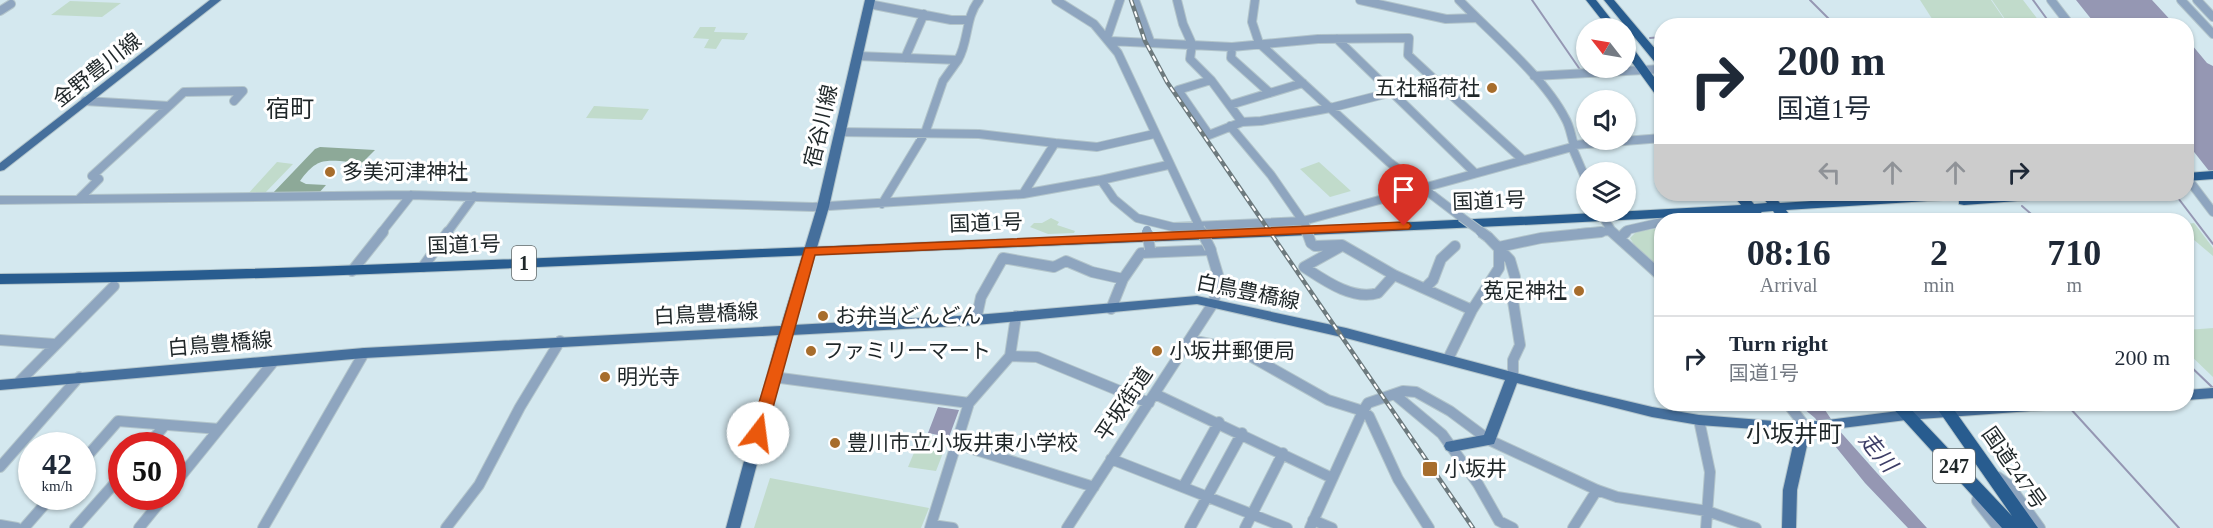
<!DOCTYPE html>
<meta charset="utf-8">
<style>
body{margin:0;font-family:"Times New Roman","Noto Sans JP",serif;background:#f2f2f3;color:#1f2937;height:100vh;display:flex;flex-direction:column;font-size:22px;white-space:nowrap}
*{box-sizing:border-box;margin:0}
p{font-size:20px;color:#747a83}
.icon{flex:none;width:33px;height:33px;fill:none;stroke:currentColor;stroke-width:2;stroke-linecap:round;stroke-linejoin:round}
.map{position:relative;flex:1;overflow:hidden}
.panel{position:absolute;left:1654px;top:213px;width:540px;height:198px;display:flex;flex-direction:column;background:#fff;border-radius:24px;box-shadow:0 2px 4px #0004}
.panel>*{flex:none}
.banner{position:absolute;left:1654px;top:18px;width:540px;height:183px;border-radius:24px;box-shadow:0 2px 4px #0004;background:#fff;color:#1f2937;overflow:hidden}
.needle{width:39px;rotate:301deg}
.tools{position:absolute;left:1576px;top:18px;display:grid;gap:12px}
.tools a{display:grid;place-items:center;width:60px;height:60px;border-radius:50%;background:#fff;box-shadow:0 2px 4px #0004;font-size:30px}
.speed{position:absolute;left:18px;top:432px;display:flex;gap:12px;font-size:30px;font-weight:700;text-align:center}
.speed>*{display:grid;place-content:center;width:78px;height:78px;border-radius:50%;background:#fff;box-shadow:0 2px 4px #0004;line-height:1}
.speed small{font-size:15px;font-weight:400}
.speed .limit{border:9px solid #d22;background:#fff;color:#111}
.pin{position:absolute;display:grid;place-items:center;width:51px;height:51px;color:#fff;margin:-62px -26px;border-radius:50% 50% 50% 0;rotate:-45deg;box-shadow:0 0 6px #0007}
.pin .icon{rotate:45deg}
.me{position:absolute;width:66px;margin:-33px;rotate:15deg;stroke-linejoin:round;filter:drop-shadow(0 0 4px #0008)}
.turn{display:flex;align-items:center;gap:21px;height:126px;padding:0 24px;font-size:27px}
.turn .icon{width:78px;height:78px;stroke-width:2.5}
.turn b{display:block;font-size:42px;line-height:51px}
.lanes{display:flex;align-items:center;height:57px;padding:0 24px;background:#0003;justify-content:center;gap:30px;direction:ltr}
.lanes .off{opacity:.35}
.eta{display:flex;justify-content:space-evenly;align-items:center;height:102px;text-align:center}
.eta b{font-size:36px;font-weight:700;line-height:42px}
ul{padding:0;list-style:none}
li{display:flex;align-items:center;gap:18px;height:84px;padding:0 24px;border-top:2px solid #e0e1e3}
li div{flex:1}
li b{display:block;font-size:22px}
li em{font-style:normal}
.map>svg:first-child{display:block}
</style>
<div class="map">
<svg width="2213" height="528" viewBox="0 0 2213 528">
<rect width="100%" height="100%" fill="#d4e8ef"/>
<!-- green -->
<path fill="#c1dbcb" d="M 1920,0 L 1991,0 L 2008,25 L 1936,25 Z
M 1992,0 L 2023,0 L 2042,25 L 2009,25 Z
M 70,1 L 121,3 L 102,17 L 51,15 Z
M 700,27 L 716,27 L 714,32 L 748,33 L 744,40 L 722,39 L 716,49 L 704,48 L 709,39 L 693,38 Z
M 594,106 L 649,109 L 642,120 L 586,118 Z
M 277,162 L 293,164 L 264,194 L 247,195 Z
M 1319,162 L 1351,191 L 1330,197 L 1300,169 Z
M 1051,218 L 1059,222 L 1057,225 L 1075,231 L 1074,233 L 1048,234 L 1030,227 L 1034,223 L 1042,223 Z
M 2194,223 L 2213,248 L 2213,256 L 2187,234 L 2187,224 Z
M 1662,228 L 1662,271 L 1635,246 L 1630,238 L 1637,231 Z
M 2213,328 L 2213,377 L 2187,352 L 2187,330 Z
M 921,436 L 948,440 L 936,471 L 908,467 Z
M 770,478 L 929,508 L 921,528 L 754,528 Z"/>
<!-- forest -->
<path fill="#8da998" d="M 320,147 L 375,150 L 357,168 L 350,167 L 353,164 L 350,162 C 324,160 317,158 300,181 L 306,184 L 326,185 L 318,194 L 272,194 L 315,149 Z"/>
<!-- water -->
<path fill="#9597b3" d="M 2076,0 L 2152,0 L 2175,25 L 2096,25 Z
M 2187,39 L 2207,63 L 2213,66 L 2213,176 L 2187,143 Z
M 938,407 L 959,410 L 949,437 L 928,433 Z"/>
<g fill="none" stroke-linecap="round" stroke-linejoin="round">
<!-- stream -->
<path stroke="#9597b3" stroke-width="2" d="M 1532,0 L 1581,71
M 1810,0 L 1836,26
M 2033,0 L 2052,26
M 1650,38 L 1662,37
M 2175,194 L 2213,244
M 2022,206 L 2038,220
M 2187,363 L 2213,388
M 1818,404 L 1829,421
M 2069,407 L 2179,528"/>
<!-- river -->
<path fill="#9597b3" fill-rule="evenodd" d="M 1798,404 L 1816,404 L 1825,410 L 1837,428 L 1877,473 L 1927,528 L 1908,528 L 1865,483 L 1827,436 L 1815,418 Z"/>
<defs>
<path id="minor-far1" d="M 1056,0 L 1094,24 L 1118,53 L 1200,228
M 1135,0 L 1150,41
M 1177,0 L 1183,24 L 1192,44 L 1190,59 L 1211,80 L 1242,122
M 1255,0 L 1252,22 L 1259,43 L 1389,162 L 1461,217
M 1360,0 L 1446,19 L 1475,18
M 2051,0 L 2071,26
M 2181,0 L 2213,34
M 2197,0 L 2213,17
M 869,4 L 951,20 L 969,20
M 0,11 L 11,4
M 1107,38 L 1120,0
M 1337,39 L 1475,173
M 1110,41 L 1232,47 L 1318,39 L 1409,38 L 1408,55 L 1436,81
M 1232,47 L 1231,58 L 1270,93
M 857,56 L 958,60 L 943,81 L 925,133 L 882,204
M 905,58 L 924,14
M 958,60 C 969,41 965,17 979,0
M 1534,76 L 1662,69
M 1211,80 L 1178,90 L 1209,135 L 1242,122 L 1261,121 L 1330,108 L 1436,81 L 1522,159
M 85,101 L 169,106 L 184,92 L 243,91 L 234,101
M 1230,105 L 1303,83
M 1230,126 L 1271,175 L 1305,224
M 839,132 L 979,134 L 1055,143 L 1023,194 L 1101,180 L 1114,199 L 1137,218 L 1173,227 L 1303,221 L 1572,147 L 1574,145 C 1571,136 1570,126 1565,118 C 1544,77 1492,34 1459,0
M 1055,143 L 1097,147 L 1154,134
M 1574,145 L 1662,138
M 1572,147 L 1587,182
M 1101,180 L 1168,165
M 2191,183 L 2213,212
M 79,199 L 99,179 L 92,176 L 169,106
M 0,200 L 411,195 L 813,207 L 1023,194
M 1600,212 L 1613,233
M 381,233 L 411,195
M 447,233 L 474,196
M 1580,233 L 1611,231
M 1624,233 L 1627,230 L 1662,222"/>
<path id="minor" d="M 1612,232 L 1662,277
M 1488,237 L 1510,260 L 1515,277 L 1513,301 L 1520,345 L 1513,360 L 1513,376
M 1620,238 L 1626,232
M 1311,243 L 1315,246 L 1342,245 L 1394,275 L 1472,310
M 1340,247 L 1304,267 C 1324,280 1353,301 1378,293 L 1394,275
M 423,267 L 448,232
M 352,271 L 383,232
M 1425,288 L 1433,280 L 1441,259 L 1455,246
M 1111,309 L 1123,279 L 1141,253 L 1211,250
M 976,320 L 981,297 L 1003,258 L 1054,267 L 1066,261 L 1092,272 L 1123,279
M 0,340 L 54,344
M 1190,340 L 1225,347 L 1250,356 L 1328,400 L 1363,411 L 1368,403 L 1403,391 L 1416,392 L 1450,411 L 1489,440 L 1597,490 L 1617,497 L 1707,511 L 1756,528
M 1010,356 L 1037,357 L 1149,403
M 1448,359 L 1472,310 L 1499,268 L 1499,247 L 1541,238 L 1601,232
M 773,377 L 969,403
M 18,383 L 114,286
M 1155,394 L 1332,478
M 1394,394 L 1442,434 L 1478,484 L 1499,521 L 1513,528
M 1788,404 L 1805,426
M 1699,420 L 1710,472 L 1706,528
M 957,444 L 1094,487
M 147,446 L 165,425
M 1111,459 L 1287,528
M 82,462 L 118,421 L 219,429
M 0,467 L 79,377
M 1998,477 L 2009,485 L 2040,528
M 172,487 L 274,361
M 1183,487 L 1219,422
M 1979,492 L 1977,501 L 1998,528
M 1313,520 L 1332,528
M 0,525 L 17,528
M 932,525 L 953,528
M 24,528 L 52,496
M 75,528 L 122,475
M 139,528 L 165,496
M 263,528 L 364,353
M 446,528 L 479,485 L 520,407 L 560,341
M 930,528 L 969,403 L 1010,356 L 1016,316
M 1067,528 L 1214,302 L 1218,275 L 1210,248
M 1190,528 L 1242,433
M 1245,528 L 1283,453
M 1310,528 L 1363,411 L 1369,416 L 1398,479 L 1429,528
M 1573,528 L 1597,490"/>
<path id="major" d="M 210,0 L 221,0 L 4,170 L 0,171 L 0,163 Z
M 865,0 L 875,0 L 829,207 L 794,325 L 976,315 L 1197,296 L 1346,328 L 1576,389 L 1652,407 L 1699,415 L 1785,422 L 1820,421 L 1906,410 L 1994,404 L 2067,404 L 2065,408 L 2060,409 L 1906,420 L 1810,432 L 1797,490 L 1796,528 L 1782,528 L 1783,490 L 1796,432 L 1699,425 L 1652,417 L 1517,383 L 1494,444 L 1451,452 L 1446,450 L 1444,446 L 1446,442 L 1484,435 L 1505,380 L 1346,338 L 1197,304 L 976,325 L 791,335 L 740,528 L 726,528 L 778,335 L 364,358 L 0,390 L 0,380 L 364,348 L 781,326 L 817,207 Z
M 2213,388 L 2213,398 L 2187,400 L 2187,390 Z"/>
<path id="highway" d="M 1586,0 L 1596,0 L 1618,28 L 1608,28 Z
M 1604,0 L 1614,0 L 1662,57 L 1662,67 L 1658,66 Z
M 1626,43 L 1630,44 L 1662,88 L 1662,99 L 1658,98 L 1626,54 Z
M 2213,171 L 2213,179 L 2187,181 L 2187,173 Z
M 1732,194 L 1745,194 L 1754,204 L 1767,203 L 1760,194 L 1772,194 L 1780,203 L 1919,194 L 1978,194 L 1977,196 L 2010,194 L 2063,194 L 2057,198 L 1964,205 L 1959,204 L 1959,199 L 1786,210 L 1793,220 L 1780,220 L 1773,211 L 1761,212 L 1767,220 L 1754,220 L 1747,213 C 1420,232 1092,244 764,257 C 509,268 255,281 0,284 L 0,274 C 254,272 507,259 761,249 C 1088,236 1415,224 1741,205 Z
M 1889,404 L 1906,404 L 2012,516 L 1934,404 L 1950,404 L 2038,528 L 2002,528 Z"/>
</defs>
<!-- minor-far1 casing -->
<use href="#minor-far1" stroke="#b3c5cb" stroke-width="10"/>
<!-- minor casing -->
<use href="#minor" stroke="#b3c5cb" stroke-width="12"/>
<!-- major casing -->
<use href="#major" stroke="#b3c5cb" stroke-width="2"/>
<!-- highway casing -->
<use href="#highway" stroke="#b3c5cb" stroke-width="2"/>
<!-- minor-far1 -->
<use href="#minor-far1" stroke="#8ea5bf" stroke-width="8"/>
<!-- minor -->
<use href="#minor" stroke="#8ea5bf" stroke-width="10"/>
<!-- major -->
<use href="#major" fill="#456f9c" fill-rule="evenodd"/>
<!-- highway -->
<use href="#highway" fill="#285c8f" fill-rule="evenodd"/>
<defs>
<path id="rail" d="M 1131,0 L 1145,41 L 1167,82 L 1473,528"/>
</defs>
<!-- rail casing -->
<use href="#rail" stroke="#6d7a7e" stroke-width="4.5"/>
<!-- rail -->
<use href="#rail" stroke="#fff" stroke-width="2" stroke-dasharray="6" stroke-linecap="butt"/>
<defs>
<path id="minor-bridge-far1" d="M 1461,217 L 1483,233
M 1305,224 L 1308,233
M 1200,228 L 1203,233
M 1147,230 L 1147,233"/>
<path id="minor-bridge" d="M 1147,232 L 1150,249
M 1202,232 L 1210,248
M 1307,232 L 1311,243
M 1481,232 L 1488,237"/>
</defs>
<!-- minor-bridge-far1 casing -->
<use href="#minor-bridge-far1" stroke="#b3c5cb" stroke-width="10" stroke-linecap="butt"/>
<!-- minor-bridge casing -->
<use href="#minor-bridge" stroke="#b3c5cb" stroke-width="12" stroke-linecap="butt"/>
<!-- minor-bridge-far1 -->
<use href="#minor-bridge-far1" stroke="#8ea5bf" stroke-width="8"/>
<!-- minor-bridge -->
<use href="#minor-bridge" stroke="#8ea5bf" stroke-width="10"/>
</g>
<!-- route -->
<path fill="#ea580c" stroke="#983908" stroke-width="1.5" d="M 1404,222 L 1409,223 L 1411,226 L 1409,229 L 815,255 L 766,433 L 764,438 L 758,440 L 752,438 L 750,433 L 805,248 Z"/>
<!-- markers -->
<g fill="#a76d2c" stroke="#fff" stroke-width="2">
<circle cx="1492" cy="88" r="6"/>
<circle cx="330" cy="172" r="6"/>
<circle cx="1579" cy="291" r="6"/>
<circle cx="823" cy="316" r="6"/>
<circle cx="811" cy="351" r="6"/>
<circle cx="1157" cy="351" r="6"/>
<circle cx="605" cy="377" r="6"/>
<circle cx="835" cy="443" r="6"/>
<rect x="1422" y="461" width="16" height="16" rx="3"/>
</g>
<g text-anchor="middle" dominant-baseline="central" stroke-width="6" stroke-linejoin="round" paint-order="stroke">
<!-- shield labels -->
<g fill="#fff" stroke="#626869" stroke-width="1.5">
<rect x="512" y="246" width="24" height="34" rx="4.5"/>
<rect x="1933" y="449" width="42" height="34" rx="4.5"/>
</g>
<g font-size="20" font-weight="bold" fill="#1f2729">
<text x="524" y="263">1</text>
<text x="1954" y="466">247</text>
</g>
<!-- street labels -->
<g font-size="21" fill="#1f2729" stroke="#fff">
<text transform="translate(97 70) rotate(-38)">金野豊川線</text>
<text transform="translate(821 126) rotate(-77)">宿谷川線</text>
<text transform="translate(1489 201) rotate(-2)">国道1号</text>
<text transform="translate(986 223) rotate(-2)">国道1号</text>
<text transform="translate(464 245) rotate(-2)">国道1号</text>
<text transform="translate(1248 292) rotate(11)">白鳥豊橋線</text>
<text transform="translate(706 314) rotate(-3)">白鳥豊橋線</text>
<text transform="translate(220 344) rotate(-5)">白鳥豊橋線</text>
<text transform="translate(1124 404) rotate(-56)">平坂街道</text>
<text transform="translate(2014 468) rotate(55)">国道247号</text>
</g>
<!-- poi labels -->
<g font-size="21" fill="#1f2729" stroke="#fff" text-anchor="start">
<text x="1480" y="88" text-anchor="end">五社稲荷社</text>
<text x="342" y="172">多美河津神社</text>
<text x="1567" y="291" text-anchor="end">菟足神社</text>
<text x="835" y="316">お弁当どんどん</text>
<text x="823" y="351">ファミリーマート</text>
<text x="1169" y="351">小坂井郵便局</text>
<text x="617" y="377">明光寺</text>
<text x="847" y="443">豊川市立小坂井東小学校</text>
<text x="1444" y="469">小坂井</text>
</g>
<!-- water labels -->
<g font-size="22" font-style="italic" fill="#3c3d66" stroke="#fff">
<text transform="translate(1878 452) rotate(50)">走川</text>
</g>
<!-- quarter labels -->
<g font-size="24" fill="#1f2729" stroke="#fff">
<text x="290" y="109">宿町</text>
<text x="1794" y="434">小坂井町</text>
</g>
</g>
</svg>
<div class="tools">
<a><svg class="needle" viewBox="-14 -14 28 28"><path d="M0-13l5 13h-10z" fill="#e53935"/><path d="M0 13l5-13h-10z" fill="#747a83"/></svg></a>
<a><svg class="icon" aria-label="sound" viewBox="0 0 24 24"><path d="M4 9h4l5-4v14l-5-4H4zM17 9q2 3 0 6"/></svg></a>
<a><svg class="icon" aria-label="layers" viewBox="0 0 24 24"><path d="M12 4l9 5-9 5-9-5zM3 14l9 5 9-5"/></svg></a>
</div>
<div class="speed"><div>42<small>km/h</small></div><div class="limit">50</div></div>
<div class="pin" style="left:1404px;top:226px;background:#d93025"><svg class="icon" aria-label="arrive" viewBox="0 0 24 24"><path d="M6 21V4h12l-3 4 3 4H6"/></svg></div>
<svg class="me" style="left:758px;top:433px" viewBox="-20 -20 40 40"><circle r="19" fill="#fff"/><path d="M0-13L10 11 0 6-10 11z" fill="#ea580c"/></svg>
<div class="banner">
<div class="turn"><svg class="icon" aria-label="right" viewBox="0 0 24 24"><path d="M7 20v-9h11M14 6l5 5-5 5"/></svg><div><b>200 m</b>国道1号</div></div>
<div class="lanes"><svg class="icon off" aria-label="left" viewBox="0 0 24 24"><path d="M17 20v-9H6M10 6l-5 5 5 5"/></svg><svg class="icon off" aria-label="ahead" viewBox="0 0 24 24"><path d="M12 20V5M6 11l6-6 6 6"/></svg><svg class="icon off" aria-label="ahead" viewBox="0 0 24 24"><path d="M12 20V5M6 11l6-6 6 6"/></svg><svg class="icon" aria-label="right" viewBox="0 0 24 24"><path d="M7 20v-9h11M14 6l5 5-5 5"/></svg></div>
</div>
<section class="panel">
<div class="eta">
<div><b>08:16</b><p>Arrival</p></div>
<div><b>2</b><p>min</p></div>
<div><b>710</b><p>m</p></div>
</div>
<ul>
<li><svg class="icon" aria-label="right" viewBox="0 0 24 24"><path d="M7 20v-9h11M14 6l5 5-5 5"/></svg><div><b>Turn right</b><p>国道1号</p></div><em>200 m</em></li>
</ul>
</section>
</div>
